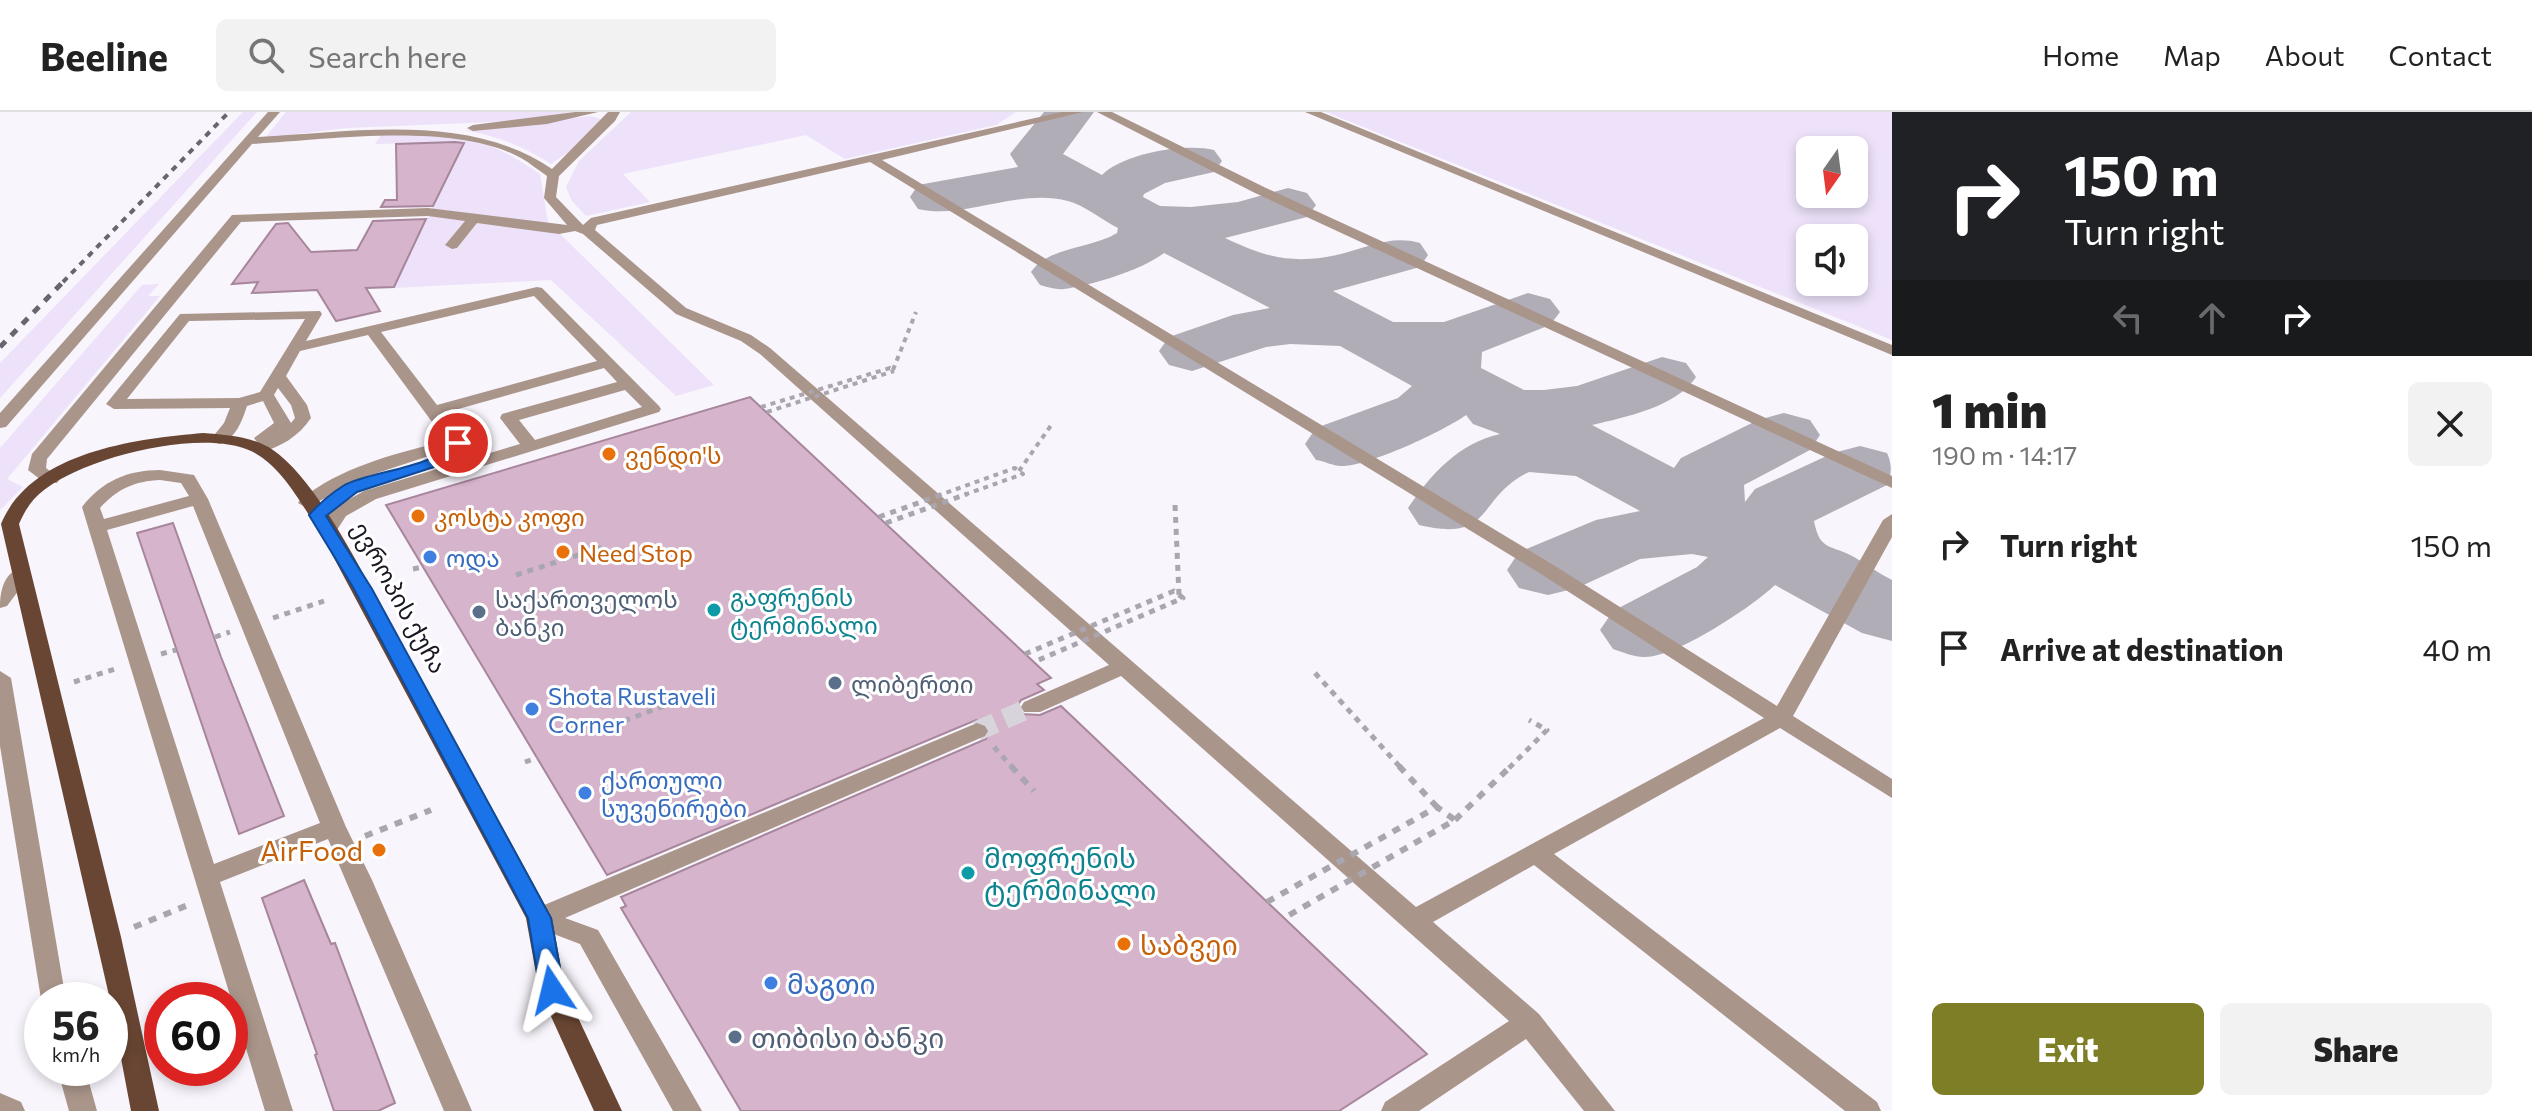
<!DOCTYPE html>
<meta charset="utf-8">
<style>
body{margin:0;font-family:Commissioner,"Noto Sans Georgian",sans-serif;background:#f2f2f2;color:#222;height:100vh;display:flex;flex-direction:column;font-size:30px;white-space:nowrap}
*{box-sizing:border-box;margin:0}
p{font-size:26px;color:#767676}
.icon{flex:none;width:44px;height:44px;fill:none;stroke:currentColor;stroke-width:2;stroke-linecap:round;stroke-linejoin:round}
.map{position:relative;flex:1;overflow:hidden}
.side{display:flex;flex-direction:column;background:#fff;width:640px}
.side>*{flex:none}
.guide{background:#202124;color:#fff;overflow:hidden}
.needle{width:52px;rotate:194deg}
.tools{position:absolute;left:1796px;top:24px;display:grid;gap:16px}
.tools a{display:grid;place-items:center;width:72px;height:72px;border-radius:12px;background:#fff;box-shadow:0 4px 12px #0003;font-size:40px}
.speed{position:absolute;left:24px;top:870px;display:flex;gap:16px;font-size:40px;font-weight:700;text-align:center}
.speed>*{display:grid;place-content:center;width:104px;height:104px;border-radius:50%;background:#fff;box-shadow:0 4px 12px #0003;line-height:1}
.speed small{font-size:20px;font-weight:400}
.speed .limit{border:12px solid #d22;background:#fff;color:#111}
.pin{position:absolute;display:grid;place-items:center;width:68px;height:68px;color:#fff;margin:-34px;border:4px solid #fff;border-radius:50%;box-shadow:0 2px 8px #0007}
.me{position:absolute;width:88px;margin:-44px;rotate:350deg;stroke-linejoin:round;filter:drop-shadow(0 0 6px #0008)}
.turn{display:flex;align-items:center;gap:28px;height:168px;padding:0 40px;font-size:36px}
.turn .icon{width:104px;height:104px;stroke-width:2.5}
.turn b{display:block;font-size:56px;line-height:68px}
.lanes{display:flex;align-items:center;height:76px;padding:0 40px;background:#0003;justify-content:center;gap:40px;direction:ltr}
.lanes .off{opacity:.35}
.round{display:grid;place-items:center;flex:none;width:84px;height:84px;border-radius:12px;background:#f2f2f2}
.headline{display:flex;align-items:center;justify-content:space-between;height:136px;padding:0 40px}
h1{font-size:48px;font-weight:800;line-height:60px}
.primary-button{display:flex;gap:16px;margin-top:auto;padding:16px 40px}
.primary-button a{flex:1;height:92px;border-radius:12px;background:#7e7e26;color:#fff;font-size:32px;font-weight:800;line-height:92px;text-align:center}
.primary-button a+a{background:#f2f2f2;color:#222}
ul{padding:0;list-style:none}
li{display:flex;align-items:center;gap:24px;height:104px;padding:0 40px}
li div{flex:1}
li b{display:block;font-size:30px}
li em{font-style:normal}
header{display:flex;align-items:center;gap:48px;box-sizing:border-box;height:112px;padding:0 40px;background:#fff;border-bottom:2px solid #e0e0e0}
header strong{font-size:38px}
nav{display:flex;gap:44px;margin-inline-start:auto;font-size:28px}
.search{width:560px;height:72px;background:#f2f2f2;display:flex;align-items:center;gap:20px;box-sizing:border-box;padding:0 28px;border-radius:12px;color:#767676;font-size:30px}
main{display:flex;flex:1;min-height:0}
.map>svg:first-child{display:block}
</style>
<header>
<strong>Beeline</strong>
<div class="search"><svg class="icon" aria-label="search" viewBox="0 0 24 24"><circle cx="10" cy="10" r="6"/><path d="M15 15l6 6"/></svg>Search here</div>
<nav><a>Home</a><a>Map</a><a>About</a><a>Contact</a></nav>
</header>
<main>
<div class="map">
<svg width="1892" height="999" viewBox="0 0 1892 999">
<rect width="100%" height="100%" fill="#f8f5fc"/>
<!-- green -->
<path fill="#ede2f9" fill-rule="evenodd" d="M 243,0 L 257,0 L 0,286 L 0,251 Z
M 286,0 L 571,0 L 514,9 L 347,16 L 265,26 Z
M 631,0 L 1016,0 L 996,13 L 845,47 L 806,23 L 623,62 L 650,90 L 586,104 L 572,89 L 566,75 L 579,49 Z
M 1326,0 L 1892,0 L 1892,228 ZM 1810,38 L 1854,38 L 1854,82 L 1810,82 ZM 1810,126 L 1854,126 L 1854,170 L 1810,170 Z
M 591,4 L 603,8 L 580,32 L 551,52 C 524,34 496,24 465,18 Z
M 424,20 C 476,26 496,32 540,62 L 548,110 L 714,273 L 676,284 L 551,168 L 394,176 L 464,30 L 375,32 L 381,23 Z
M 159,172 L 148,184 L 160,184 L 7,367 L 23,375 L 0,398 L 0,336 L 142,173 Z"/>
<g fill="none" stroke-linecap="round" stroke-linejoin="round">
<!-- taxiway -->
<path fill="#b0adb6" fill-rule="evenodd" d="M 1044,0 L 1094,0 L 1063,42 L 1102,63 C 1124,41 1186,31 1214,38 L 1222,49 L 1214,60 L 1165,71 L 1144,82 L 1143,85 L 1160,94 L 1191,95 L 1238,90 L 1288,76 L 1307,81 L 1316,93 L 1307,105 L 1225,126 C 1267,146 1294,153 1341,142 C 1369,135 1391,123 1420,131 L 1428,143 L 1420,155 L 1333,179 L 1393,210 L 1444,210 L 1528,181 L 1550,187 L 1560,200 L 1550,213 L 1482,240 L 1481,256 L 1524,278 L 1544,278 L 1577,274 L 1662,245 L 1686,251 L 1696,265 C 1676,295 1626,305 1592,313 L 1674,356 L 1681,346 L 1758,308 L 1784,301 L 1810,308 L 1820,323 L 1810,338 L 1744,373 L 1745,390 L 1755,377 L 1833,341 L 1860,334 L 1887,341 C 1892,352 1892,362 1887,373 L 1814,409 C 1820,440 1831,432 1854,445 C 1866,452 1878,461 1892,468 L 1892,529 L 1862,521 L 1775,473 C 1752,495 1675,546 1644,545 C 1634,545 1622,540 1613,537 L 1600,518 L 1613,499 L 1697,455 L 1708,445 L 1692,442 L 1640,447 L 1577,476 L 1548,483 L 1519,476 L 1507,458 L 1519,440 L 1596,408 L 1640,399 L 1576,364 L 1529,360 C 1475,386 1495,431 1419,413 L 1408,396 C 1432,361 1458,332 1500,322 L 1473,312 L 1466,303 C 1444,319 1367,355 1341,354 C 1333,354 1324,349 1316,348 L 1305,332 L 1316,316 L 1398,286 L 1412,274 L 1340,234 L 1290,232 L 1266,235 L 1192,259 L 1169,253 L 1159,239 L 1169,225 L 1233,203 L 1270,196 L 1164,141 C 1142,158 1093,173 1064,177 C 1056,178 1048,175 1040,173 L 1031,160 C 1049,134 1091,137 1117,121 L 1118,116 C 1102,108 1084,93 1068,89 C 1017,76 964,108 918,97 L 910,85 L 918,73 L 1018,55 L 1010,42 Z"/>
</g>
<!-- building -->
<path fill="#d6b4cb" stroke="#a7869c" stroke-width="2" d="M 455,30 L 464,31 L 433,94 L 381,95 L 385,88 L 397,88 L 396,32 Z
M 426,107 L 394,175 L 366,176 L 380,199 L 336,209 L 317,178 L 252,181 L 258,170 L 232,172 L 276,112 L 288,111 L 311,140 L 357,138 L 373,109 Z
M 750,285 L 1051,566 L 1037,572 L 1044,578 L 1021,588 L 1018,593 L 1021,602 L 1040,603 L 1061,594 L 1427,942 L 1339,999 L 741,999 L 621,796 L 626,794 L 621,785 L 986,627 L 991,617 L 986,611 L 976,608 L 607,763 L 386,393 Z
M 173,411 L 221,545 L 284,704 L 239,722 L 137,421 Z
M 304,768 L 331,832 L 335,831 L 395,991 L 378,999 L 334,999 L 315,943 L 317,942 L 262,786 Z"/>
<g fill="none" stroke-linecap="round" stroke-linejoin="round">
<!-- minor-tunnel -->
<path stroke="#d7d4db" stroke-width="20" stroke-dasharray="20 10" stroke-linecap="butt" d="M 977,619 L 1032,595"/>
<!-- path-far2 -->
<path stroke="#aaa6af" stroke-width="4" stroke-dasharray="5 5" stroke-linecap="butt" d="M 893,258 L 916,200
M 1019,359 L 1052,312"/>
<!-- path-far1 -->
<path stroke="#aaa6af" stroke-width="5" stroke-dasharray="6 6" stroke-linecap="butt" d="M 1175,393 L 1179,483
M 413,457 L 423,455
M 516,463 L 603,435
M 273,506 L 324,489
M 215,525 L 230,520
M 161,542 L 176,538
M 1315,561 L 1401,656
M 74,570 L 118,556
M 613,613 L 709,577
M 994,635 L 1013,656
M 525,650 L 537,646
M 1509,656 L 1547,618 L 1529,608"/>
<!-- path -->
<path stroke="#aaa6af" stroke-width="6" stroke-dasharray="8 8" stroke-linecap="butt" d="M 1011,654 L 1034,679
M 1399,654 L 1437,695
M 1455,708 L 1511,654
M 365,724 L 431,698
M 134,815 L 188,793"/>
<!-- minor -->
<path fill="#aa958a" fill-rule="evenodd" d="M 268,0 L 280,0 L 258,25 C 354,20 469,0 552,57 L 608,0 L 620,0 L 615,9 L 559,64 L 556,85 L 583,113 L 591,106 L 1062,0 L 1083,0 L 882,48 L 1555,454 L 1777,594 L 1883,408 L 1892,402 L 1892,425 L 1793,604 L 1892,667 L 1892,686 L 1780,616 L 1554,742 L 1877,990 L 1881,999 L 1845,999 L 1534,753 L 1433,810 L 1539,902 L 1615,999 L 1584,999 L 1526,927 L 1419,999 L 1381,999 L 1385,990 L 1509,909 L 1121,564 L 1040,600 L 1024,600 L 1021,595 L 1024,590 L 1109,553 L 760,242 L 741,229 L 676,202 L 583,122 L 575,119 L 559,122 L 477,111 L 457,136 L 452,137 L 445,133 L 465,109 L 428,104 L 241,110 L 47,347 L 46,356 L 60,367 L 57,371 L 45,371 L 28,358 L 32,342 L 232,103 L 428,96 L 567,113 L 544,86 L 547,64 C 538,58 530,51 521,46 C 453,9 328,28 252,32 L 6,315 L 0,316 L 0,301 ZM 870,50 L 1541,462 L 1764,606 L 1416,795 L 770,236 L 751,223 L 686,196 L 595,118 L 597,113 Z
M 575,0 L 598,0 L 547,12 L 473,19 L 467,16 L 473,13 Z
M 1097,0 L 1112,0 L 1264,75 L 1892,364 L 1892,376 L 1255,81 Z
M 1305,0 L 1321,0 L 1892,233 L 1892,243 Z
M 537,175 L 542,176 L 659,294 L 661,297 L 659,300 L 376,387 L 346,404 L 335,421 L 321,421 L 319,417 L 331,400 L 317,408 L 308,403 L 325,386 L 307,396 L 298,391 L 301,387 C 341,356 389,343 438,331 L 446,335 L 449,333 L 368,223 L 300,239 L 286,264 L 307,293 L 311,306 C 298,325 281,335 258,341 L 249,336 L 257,330 L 254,326 L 274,311 L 263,289 L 247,294 C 242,309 236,327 219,332 L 211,327 L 224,311 L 230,296 L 114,297 L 106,292 L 180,202 L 320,199 L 322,202 L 306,229 ZM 534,184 L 597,249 L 437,293 L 381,220 ZM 305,207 L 260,280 L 239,286 L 127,287 L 189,209 ZM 604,256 L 617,270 L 502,302 L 500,306 L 520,332 L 364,379 L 337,394 L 372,371 L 369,367 L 359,367 L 438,341 L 416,353 L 419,357 C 435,360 462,347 467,331 L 444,301 ZM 278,276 L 291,293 L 295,306 L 291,311 L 274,283 ZM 625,278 L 642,295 L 535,328 L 519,308 Z
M 160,358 L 194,363 L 208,387 L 346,715 L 372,768 L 472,999 L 444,999 L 328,727 L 220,770 L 293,999 L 265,999 L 82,395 C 102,369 128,358 160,358 ZM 160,368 L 181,371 L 189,384 L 104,407 L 100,396 C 117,377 135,369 160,368 ZM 193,394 L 320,711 L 214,752 L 107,418 Z
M 21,456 L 31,462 L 7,494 L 0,496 C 0,480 3,461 21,456 Z
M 0,559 L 11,566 L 66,888 L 42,888 L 42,893 L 0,634 Z
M 977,611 L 985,614 L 988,619 L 985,624 L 565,806 L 598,818 L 702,999 L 673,999 L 580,832 L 530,813 L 526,806 L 530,799 Z
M 57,956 L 85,956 L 97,999 L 69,999 Z
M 0,981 L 21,990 L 25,999 L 0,999 Z"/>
<!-- major -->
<path fill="#694633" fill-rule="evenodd" d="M 203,321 C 226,323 252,324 273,338 C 322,372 372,480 402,535 C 452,625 503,715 552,806 L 565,878 L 622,999 L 594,999 L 539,878 L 526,806 L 319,418 C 300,391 282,354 251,339 C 201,316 86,345 44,378 C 32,387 25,398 19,412 L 121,825 L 159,999 L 131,999 L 110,888 L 1,412 C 31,340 134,327 203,321 Z"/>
<!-- rail-far1 -->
<path stroke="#69656f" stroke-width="4" stroke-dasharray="6 6" stroke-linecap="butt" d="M 63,170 L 229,0"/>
<!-- rail -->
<path stroke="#69656f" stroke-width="5" stroke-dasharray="8 8" stroke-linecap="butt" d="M 0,235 L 65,168"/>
<!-- path-bridge-far2 -->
<path stroke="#aaa6af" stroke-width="4" stroke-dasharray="5 5" stroke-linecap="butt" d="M 761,295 L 890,256 L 893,258
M 767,300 L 894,259
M 937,384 L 1015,356 L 1023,362 L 961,384"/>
<!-- path-bridge-far1 -->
<path stroke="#aaa6af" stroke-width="5" stroke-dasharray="6 6" stroke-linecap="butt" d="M 879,405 L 943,382
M 886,411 L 967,382
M 1025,542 L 1174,479 L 1183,486 L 1034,550"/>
<!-- path-bridge -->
<path stroke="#aaa6af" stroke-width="6" stroke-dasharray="8 8" stroke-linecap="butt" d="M 1267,790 L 1437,695 L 1455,708 L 1284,806"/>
</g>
<!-- route -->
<path fill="#1a73e8" stroke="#114b97" stroke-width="2" d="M 458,326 L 463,327 L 466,335 L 446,351 L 357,380 L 326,404 L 372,477 L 551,806 L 564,878 L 561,885 L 552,888 L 544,885 L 540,878 L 528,806 L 354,477 L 309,403 C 318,393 332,381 343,374 C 369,358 441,357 452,327 Z"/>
<!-- markers -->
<g fill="#e8710a" stroke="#fff" stroke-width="3">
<circle cx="609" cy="342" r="8"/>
<circle cx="418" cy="404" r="8"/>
<circle cx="563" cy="440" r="8"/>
<circle cx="379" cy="738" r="8"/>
<circle cx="1124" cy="832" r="8"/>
</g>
<g fill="#3f7fe0" stroke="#fff" stroke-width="3">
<circle cx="430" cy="445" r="8"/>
<circle cx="532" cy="597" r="8"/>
<circle cx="585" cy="681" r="8"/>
<circle cx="771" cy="871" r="8"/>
</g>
<g fill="#0f9aa8" stroke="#fff" stroke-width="3">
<circle cx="714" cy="498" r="8"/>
<circle cx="968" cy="761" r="8"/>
</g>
<g fill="#5c6f8a" stroke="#fff" stroke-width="3">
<circle cx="479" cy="500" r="8"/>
<circle cx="835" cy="571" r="8"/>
<circle cx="735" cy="925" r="8"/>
</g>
<g text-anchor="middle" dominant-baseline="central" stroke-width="6" stroke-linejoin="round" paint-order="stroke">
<!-- food labels -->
<g font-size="24" fill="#c56008" stroke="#fff" text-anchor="start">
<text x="625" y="342">ვენდი'ს</text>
<text x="434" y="404">კოსტა კოფი</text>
<text x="579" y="440">Need Stop</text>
</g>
<!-- shop labels -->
<g font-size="24" fill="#366cbe" stroke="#fff" text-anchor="start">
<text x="446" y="445">ოდა</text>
<text x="548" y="583">Shota Rustaveli<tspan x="548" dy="28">Corner</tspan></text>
<text x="601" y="667">ქართული<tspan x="601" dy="28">სუვენირები</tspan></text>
</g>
<!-- culture labels -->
<g font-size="24" fill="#0d838f" stroke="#fff" text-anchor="start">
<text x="730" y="484">გაფრენის<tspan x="730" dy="28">ტერმინალი</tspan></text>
</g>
<!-- street labels -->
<g font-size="24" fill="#1b1622" stroke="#fff">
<text transform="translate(400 485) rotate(61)">ევროპის ქუჩა</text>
</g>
<!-- service labels -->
<g font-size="24" fill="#4e5e75" stroke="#fff" text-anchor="start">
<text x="495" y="486">საქართველოს<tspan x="495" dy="28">ბანკი</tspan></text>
<text x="851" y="571">ლიბერთი</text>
</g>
<!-- near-food labels -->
<g font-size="28" fill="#c56008" stroke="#fff" text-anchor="end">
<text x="363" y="738">AirFood</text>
<text x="1140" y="832" text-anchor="start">საბვეი</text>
</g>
<!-- near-culture labels -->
<g font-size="28" fill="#0d838f" stroke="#fff" text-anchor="start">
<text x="984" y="745">მოფრენის<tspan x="984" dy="32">ტერმინალი</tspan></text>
</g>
<!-- near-shop labels -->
<g font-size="28" fill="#366cbe" stroke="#fff" text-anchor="start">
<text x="787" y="871">მაგთი</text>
</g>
<!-- near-service labels -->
<g font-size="28" fill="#4e5e75" stroke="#fff" text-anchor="start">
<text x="751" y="925">თიბისი ბანკი</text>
</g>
</g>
</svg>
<div class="tools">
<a><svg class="needle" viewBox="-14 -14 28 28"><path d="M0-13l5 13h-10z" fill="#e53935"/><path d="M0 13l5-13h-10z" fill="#767676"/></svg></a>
<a><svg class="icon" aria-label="sound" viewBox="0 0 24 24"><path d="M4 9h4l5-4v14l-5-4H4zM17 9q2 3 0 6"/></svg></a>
</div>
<div class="speed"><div>56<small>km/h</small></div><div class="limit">60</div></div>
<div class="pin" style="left:458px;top:331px;background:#d93025"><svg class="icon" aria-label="arrive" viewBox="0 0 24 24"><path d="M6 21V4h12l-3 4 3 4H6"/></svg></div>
<svg class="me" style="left:552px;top:878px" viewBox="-20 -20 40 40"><path d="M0-17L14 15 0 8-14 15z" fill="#1a73e8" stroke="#fff" stroke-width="4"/></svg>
</div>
<section class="side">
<div class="guide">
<div class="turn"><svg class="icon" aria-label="right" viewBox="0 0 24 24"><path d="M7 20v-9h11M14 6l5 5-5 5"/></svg><div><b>150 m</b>Turn right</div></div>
<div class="lanes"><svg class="icon off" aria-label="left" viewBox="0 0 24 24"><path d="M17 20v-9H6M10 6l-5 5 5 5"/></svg><svg class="icon off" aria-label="ahead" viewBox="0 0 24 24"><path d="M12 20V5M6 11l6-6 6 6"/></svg><svg class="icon" aria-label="right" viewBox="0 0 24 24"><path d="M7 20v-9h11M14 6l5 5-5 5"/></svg></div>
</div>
<div class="headline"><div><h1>1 min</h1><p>190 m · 14:17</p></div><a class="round"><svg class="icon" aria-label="close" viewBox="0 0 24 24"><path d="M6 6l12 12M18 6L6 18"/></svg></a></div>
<ul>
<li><svg class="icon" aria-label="right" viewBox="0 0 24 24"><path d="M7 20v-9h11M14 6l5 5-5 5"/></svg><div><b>Turn right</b></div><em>150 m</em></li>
<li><svg class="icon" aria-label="arrive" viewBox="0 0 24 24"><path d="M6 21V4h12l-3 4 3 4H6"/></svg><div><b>Arrive at destination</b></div><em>40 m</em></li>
</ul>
<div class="primary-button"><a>Exit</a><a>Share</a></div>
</section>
</main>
